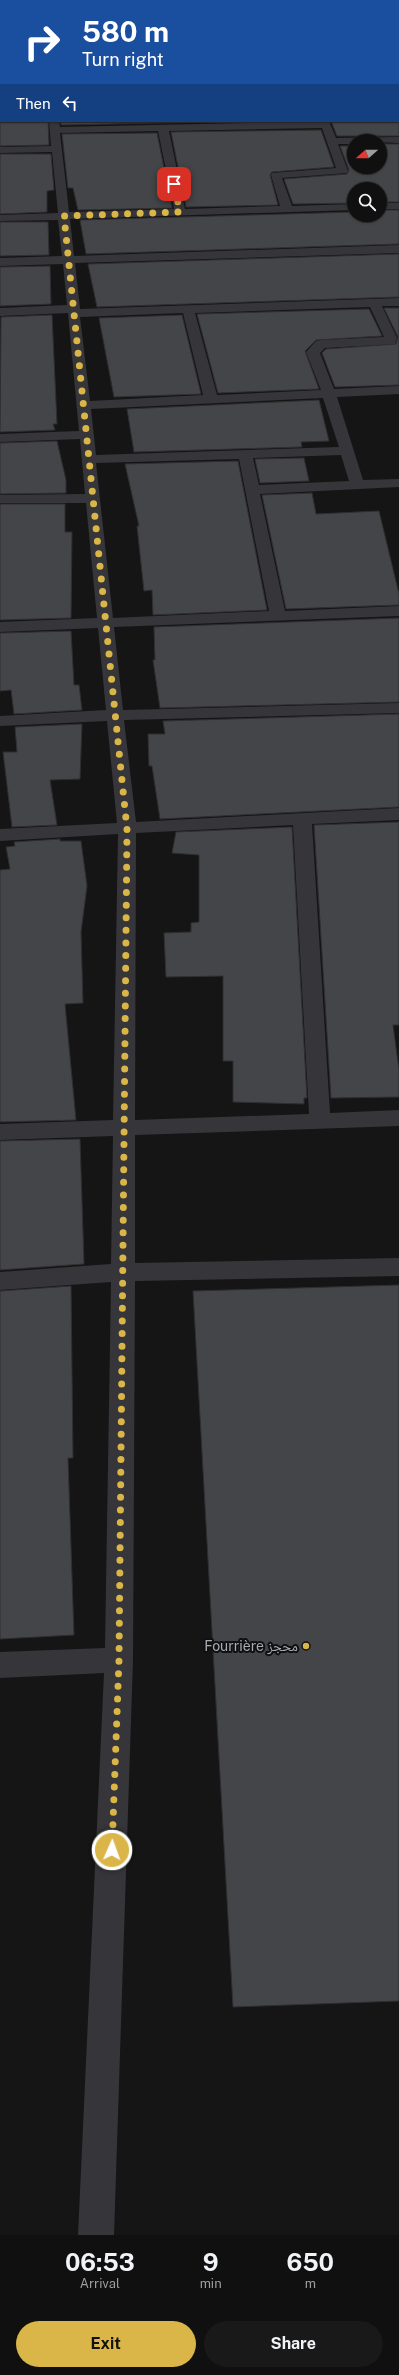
<!DOCTYPE html>
<meta charset="utf-8">
<style>
body{margin:0;font-family:"Public Sans","Noto Naskh Arabic",sans-serif;background:#191919;color:#f1f3f6;height:100vh;display:flex;flex-direction:column;font-size:15px;white-space:nowrap}
*{box-sizing:border-box;margin:0}
p{font-size:13px;color:#9c9d9f}
.icon{flex:none;width:22px;height:22px;fill:none;stroke:currentColor;stroke-width:2;stroke-linecap:round;stroke-linejoin:round}
.map{position:relative;height:2235px;overflow:hidden}
.drawer{display:flex;flex-direction:column;background:#101010;flex:1}
.drawer>*{flex:none}
.guide{position:absolute;left:0px;top:0px;width:399px;height:122px;box-shadow:0 1px 3px #0004,0 0 0 1px #303030;background:#1a4fa0;color:#fff;overflow:hidden}
.needle{width:26px;rotate:249deg}
.tools{position:absolute;left:347px;top:134px;display:grid;gap:8px}
.tools a{display:grid;place-items:center;width:40px;height:40px;border-radius:50%;background:#101010;box-shadow:0 1px 3px #0004,0 0 0 1px #303030;font-size:20px}
.pin{position:absolute;display:grid;place-items:center;width:34px;height:34px;color:#fff;margin:-17px;border-radius:8px;box-shadow:0 2px 6px #0006}
.me{position:absolute;width:44px;margin:-22px;rotate:2deg;stroke-linejoin:round;filter:drop-shadow(0 0 3px #0008)}
.turn{display:flex;align-items:center;gap:14px;height:84px;padding:0 16px;font-size:18px}
.turn .icon{width:52px;height:52px;stroke-width:2.5}
.turn b{display:block;font-size:28px;line-height:34px}
.then{display:flex;align-items:center;height:38px;padding:0 16px;background:#0003;gap:8px;font-size:15px}
.eta{display:flex;justify-content:space-evenly;align-items:center;height:68px;text-align:center}
.eta b{font-size:24px;font-weight:700;line-height:28px}
.button{display:flex;gap:8px;margin-top:auto;padding:8px 16px}
.button a{flex:1;height:46px;border-radius:24px;background:#dab648;color:#111;font-size:16px;font-weight:700;line-height:46px;text-align:center}
.button a+a{background:#191919;color:#f1f3f6}
.map>svg:first-child{display:block}
</style>
<div class="map">
<svg width="399" height="2235" viewBox="0 0 399 2235">
<rect width="100%" height="100%" fill="#151516"/>
<!-- building -->
<path fill="#444548" stroke="#2f2f32" d="M 2,121 L 48,121 L 49,145 L 0,146 L 0,122 Z
M 61,121 L 262,121 L 61,125 Z
M 331,121 L 399,121 L 399,136 L 337,136 Z
M 321,130 L 334,167 L 272,172 L 270,175 L 278,205 L 186,207 L 171,132 Z
M 157,133 L 172,208 L 78,210 L 73,188 L 68,188 L 62,134 Z
M 380,144 L 399,144 L 399,202 L 380,202 L 380,189 L 354,189 L 354,203 L 293,204 L 284,179 L 347,174 L 349,170 L 340,146 L 354,146 L 354,167 L 380,167 Z
M 0,154 L 51,154 L 54,190 L 47,191 L 47,212 L 0,214 Z
M 380,210 L 399,210 L 399,244 L 86,254 L 80,220 L 354,212 L 354,215 L 380,215 Z
M 0,222 L 48,222 L 49,255 L 0,256 Z
M 399,254 L 399,297 L 97,307 L 88,264 Z
M 50,266 L 51,304 L 0,306 L 0,267 Z
M 384,308 L 399,308 L 399,385 L 335,387 L 322,353 L 326,349 L 396,344 L 398,337 Z
M 369,309 L 382,336 L 316,340 L 305,351 L 319,389 L 218,393 L 197,314 Z
M 52,315 L 57,424 L 53,424 L 55,430 L 0,432 L 1,317 Z
M 182,315 L 201,394 L 114,397 L 99,318 Z
M 319,400 L 329,441 L 301,442 L 302,447 L 134,452 L 127,409 Z
M 57,441 L 66,480 L 66,493 L 0,494 L 0,443 Z
M 304,458 L 309,481 L 260,483 L 255,459 Z
M 238,461 L 267,610 L 153,615 L 152,590 L 144,591 L 137,526 L 139,526 L 125,464 Z
M 312,493 L 316,514 L 379,511 L 399,594 L 399,605 L 286,609 L 262,495 Z
M 0,504 L 65,504 L 65,532 L 72,532 L 71,618 L 0,620 Z
M 399,618 L 399,702 L 160,708 L 153,660 L 155,660 L 154,627 Z
M 71,631 L 74,685 L 79,685 L 82,710 L 14,714 L 11,690 L 0,691 L 0,633 Z
M 399,714 L 399,807 L 160,819 L 152,766 L 149,766 L 148,734 L 165,734 L 163,721 Z
M 82,724 L 80,779 L 50,780 L 57,825 L 12,827 L 3,752 L 17,752 L 15,727 Z
M 399,822 L 399,1025 L 393,1025 L 399,1070 L 399,1097 L 331,1098 L 314,825 Z
M 292,827 L 307,1098 L 304,1098 L 304,1104 L 233,1102 L 233,1061 L 223,1061 L 223,976 L 166,977 L 164,933 L 191,932 L 191,923 L 199,922 L 199,855 L 172,853 L 176,832 Z
M 60,839 L 60,841 L 81,841 L 87,886 L 81,932 L 83,1003 L 65,1004 L 76,1120 L 0,1122 L 0,870 L 10,869 L 6,847 L 15,846 L 14,842 Z
M 80,1139 L 84,1264 L 0,1270 L 0,1141 Z
M 399,1285 L 399,2001 L 233,2007 L 193,1291 Z
M 71,1286 L 73,1458 L 68,1458 L 74,1635 L 0,1639 L 0,1291 Z"/>
<g fill="none" stroke-linecap="round" stroke-linejoin="round">
<!-- street -->
<path fill="#36363a" fill-rule="evenodd" d="M 33,0 L 42,0 L 42,1 L 33,1 Z
M 398,8 L 399,8 L 399,14 L 398,14 Z
M 0,17 L 1,17 L 1,23 L 0,23 Z
M 398,36 L 399,36 L 399,42 L 398,42 Z
M 0,46 L 1,46 L 1,52 L 0,52 Z
M 398,103 L 399,103 L 399,109 L 398,109 Z
M 0,114 L 1,114 L 1,120 L 0,120 Z
M 49,121 L 59,121 L 60,127 L 329,121 L 336,138 L 399,137 L 399,143 L 354,141 L 354,144 L 338,144 L 348,171 L 347,173 L 282,178 L 292,206 L 354,204 L 354,210 L 70,219 L 74,256 L 399,245 L 399,253 L 75,263 L 80,309 L 399,298 L 399,306 L 382,306 L 397,338 L 395,344 L 325,348 L 320,353 L 334,389 L 399,386 L 399,394 L 337,397 L 363,480 L 399,479 L 399,487 L 260,494 L 285,611 L 399,606 L 399,616 L 114,627 L 123,710 L 399,703 L 399,713 L 124,720 L 136,822 L 399,808 L 399,820 L 312,824 L 330,1113 L 399,1110 L 399,1126 L 135,1135 L 135,1263 L 399,1258 L 399,1276 L 135,1281 L 133,1660 L 114,2235 L 78,2235 L 104,1673 L 0,1678 L 0,1652 L 105,1648 L 111,1282 L 0,1290 L 0,1272 L 111,1264 L 113,1136 L 0,1140 L 0,1124 L 113,1120 L 118,834 L 0,841 L 0,829 L 117,823 L 107,721 L 0,726 L 0,716 L 106,710 L 98,628 L 0,632 L 0,622 L 97,618 L 86,503 L 0,503 L 0,495 L 85,494 L 80,439 L 0,442 L 0,434 L 79,431 L 68,313 L 0,316 L 0,308 L 67,305 L 63,264 L 0,266 L 0,258 L 62,256 L 58,220 L 0,221 L 0,215 L 58,213 L 52,152 L 0,153 L 0,147 L 51,146 ZM 322,128 L 336,168 L 272,173 L 271,175 L 280,206 L 185,209 L 169,131 ZM 158,131 L 174,209 L 69,212 L 60,133 ZM 370,307 L 384,337 L 321,340 L 316,341 L 306,352 L 321,390 L 217,395 L 195,313 ZM 183,313 L 203,395 L 90,401 L 80,317 ZM 323,398 L 339,447 L 96,455 L 91,409 ZM 341,455 L 349,481 L 259,485 L 253,458 ZM 239,459 L 269,611 L 113,618 L 96,463 ZM 293,825 L 309,1114 L 135,1120 L 136,833 Z
M 380,203 L 399,203 L 399,209 L 380,209 Z"/>
</g>
<g fill="none" stroke-linecap="round" stroke-linejoin="round">
<!-- route -->
<path stroke="#dab648" stroke-width="7" stroke-dasharray="0 12.6" d="M 112,1850 L 119,1660 L 127,829 L 64,216 L 180,212 L 174,184"/>
</g>
<!-- markers -->
<circle fill="#dab648" stroke="#101011" stroke-width="1.5" cx="306" cy="1646" r="4"/>
<g text-anchor="middle" dominant-baseline="central" stroke-width="4" stroke-linejoin="round" paint-order="stroke">
<!-- near-poi labels -->
<g font-size="14" fill="#a8abb4" stroke="#101011" text-anchor="end">
<text x="298" y="1646">Fourrière محجز</text>
</g>
</g>
</svg>
<div class="tools">
<a><svg class="needle" viewBox="-14 -14 28 28"><path d="M0-13l5 13h-10z" fill="#e53935"/><path d="M0 13l5-13h-10z" fill="#9c9d9f"/></svg></a>
<a><svg class="icon" aria-label="search" viewBox="0 0 24 24"><circle cx="10" cy="10" r="6"/><path d="M15 15l6 6"/></svg></a>
</div>
<div class="pin" style="left:174px;top:184px;background:#d93025"><svg class="icon" aria-label="arrive" viewBox="0 0 24 24"><path d="M6 21V4h12l-3 4 3 4H6"/></svg></div>
<svg class="me" style="left:112px;top:1850px" viewBox="-20 -20 40 40"><circle r="17" fill="#dab648" stroke="#fff" stroke-width="3"/><path d="M0-11L8 9 0 5-8 9z" fill="#fff"/></svg>
<div class="guide">
<div class="turn"><svg class="icon" aria-label="right" viewBox="0 0 24 24"><path d="M7 20v-9h11M14 6l5 5-5 5"/></svg><div><b>580 m</b>Turn right</div></div>
<div class="then">Then<svg class="icon" aria-label="left" viewBox="0 0 24 24"><path d="M17 20v-9H6M10 6l-5 5 5 5"/></svg></div>
</div>
</div>
<section class="drawer">
<div class="eta">
<div><b>06:53</b><p>Arrival</p></div>
<div><b>9</b><p>min</p></div>
<div><b>650</b><p>m</p></div>
</div>
<div class="button"><a>Exit</a><a>Share</a></div>
</section>
